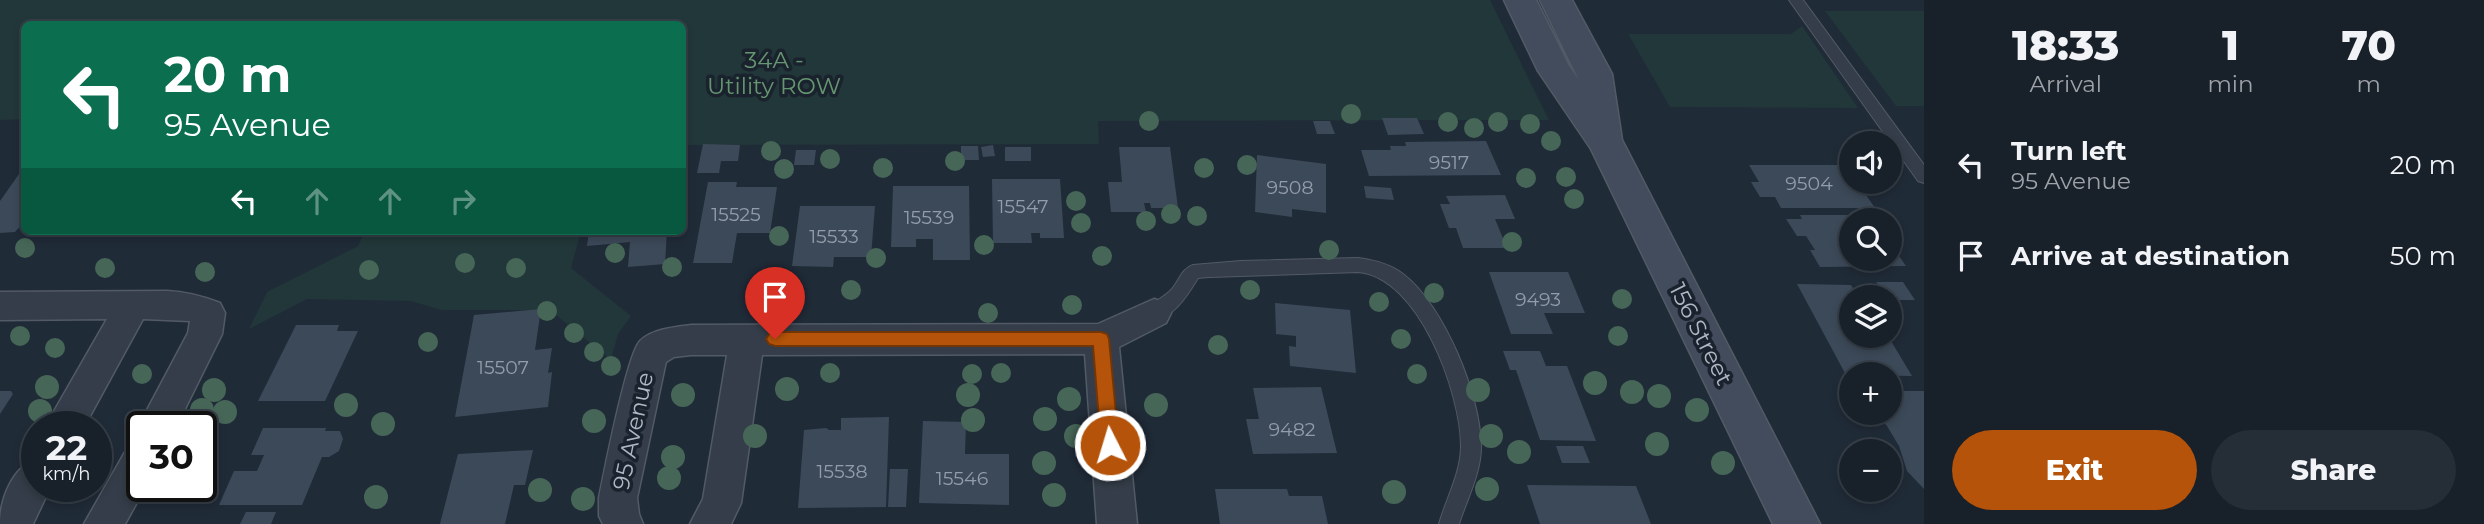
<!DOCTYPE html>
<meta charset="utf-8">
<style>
body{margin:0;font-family:Montserrat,sans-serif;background:#252d36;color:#f1f3f6;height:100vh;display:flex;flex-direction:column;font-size:26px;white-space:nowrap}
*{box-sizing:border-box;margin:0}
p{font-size:23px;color:#9fa3a8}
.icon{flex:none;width:38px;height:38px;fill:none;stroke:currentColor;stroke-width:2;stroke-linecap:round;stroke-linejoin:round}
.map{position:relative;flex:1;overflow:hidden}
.details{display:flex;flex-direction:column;background:#18202a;width:560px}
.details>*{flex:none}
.banner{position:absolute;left:21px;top:21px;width:665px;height:214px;border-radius:10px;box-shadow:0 4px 10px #0003,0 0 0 2px #363e47;background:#0b6e4f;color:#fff;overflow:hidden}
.tools{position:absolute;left:1839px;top:131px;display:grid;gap:14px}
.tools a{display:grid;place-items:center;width:63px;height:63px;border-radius:50%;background:#18202a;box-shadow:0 4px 10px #0003,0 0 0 2px #363e47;font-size:35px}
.speed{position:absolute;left:21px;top:411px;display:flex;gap:14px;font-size:35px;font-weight:700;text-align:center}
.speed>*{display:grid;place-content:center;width:91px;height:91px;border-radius:50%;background:#18202a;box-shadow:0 4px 10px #0003,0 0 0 2px #363e47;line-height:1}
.speed small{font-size:18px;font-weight:400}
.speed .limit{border:4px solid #111;border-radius:10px;background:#fff;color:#111}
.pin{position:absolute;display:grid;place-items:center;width:60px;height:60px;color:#fff;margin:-72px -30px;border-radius:50% 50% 50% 0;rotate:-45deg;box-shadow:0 0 7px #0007}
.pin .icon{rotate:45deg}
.me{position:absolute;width:77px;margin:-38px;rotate:355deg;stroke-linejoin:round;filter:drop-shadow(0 0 5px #0008)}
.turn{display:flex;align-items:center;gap:24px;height:147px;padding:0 28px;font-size:32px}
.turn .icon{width:91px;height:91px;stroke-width:2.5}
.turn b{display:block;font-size:49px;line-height:60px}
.lanes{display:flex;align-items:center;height:66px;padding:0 28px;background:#0003;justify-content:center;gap:35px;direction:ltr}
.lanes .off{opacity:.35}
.eta{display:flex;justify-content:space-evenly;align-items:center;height:119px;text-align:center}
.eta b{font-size:42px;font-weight:800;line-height:49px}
.action{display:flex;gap:14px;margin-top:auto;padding:14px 28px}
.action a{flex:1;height:80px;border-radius:42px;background:#b45309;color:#fff;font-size:28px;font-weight:800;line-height:80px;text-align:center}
.action a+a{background:#252d36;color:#f1f3f6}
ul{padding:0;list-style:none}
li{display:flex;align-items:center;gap:21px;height:91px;padding:0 28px}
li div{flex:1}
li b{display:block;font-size:26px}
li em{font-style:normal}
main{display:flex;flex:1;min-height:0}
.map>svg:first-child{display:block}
</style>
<main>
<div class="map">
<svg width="1924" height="524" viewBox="0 0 1924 524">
<rect width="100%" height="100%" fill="#202b38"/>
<!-- green -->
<path fill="#223739" d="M 0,0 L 1490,0 L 1549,120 L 1098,121 L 1099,144 L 683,145 L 682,24 L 24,24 L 24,119 L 0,120 Z
M 1825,11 L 1924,11 L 1924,106 L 1896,106 Z
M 1802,26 L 1858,108 L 1670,107 L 1628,34 L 1791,34 Z
M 365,231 L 581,231 L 571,268 L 631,316 L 618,334 L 611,360 L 550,310 L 441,310 L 411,301 L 307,299 L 249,329 L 267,292 L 358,246 Z"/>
<!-- building -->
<path fill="#3c4958" d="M 1382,118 L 1417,118 L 1424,134 L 1388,135 Z
M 1313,121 L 1330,121 L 1335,134 L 1317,134 Z
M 1486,141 L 1501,175 L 1369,176 L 1361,150 L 1391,150 L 1390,146 L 1406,146 L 1405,142 Z
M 703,144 L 740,145 L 738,161 L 721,161 L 719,173 L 697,173 Z
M 993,145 L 995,156 L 983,157 L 981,147 Z
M 961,146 L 978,146 L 979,160 L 961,160 Z
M 1005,147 L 1031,147 L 1031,161 L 1005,161 Z
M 1119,147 L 1170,147 L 1178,208 L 1151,208 L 1150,203 L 1144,203 L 1146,212 L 1111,212 L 1108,182 L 1122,182 Z
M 796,150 L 816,150 L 814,165 L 794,165 Z
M 1257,155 L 1326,164 L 1326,213 L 1292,209 L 1292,217 L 1255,212 Z
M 1749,165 L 1846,165 L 1852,173 L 1852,182 L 1857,182 L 1875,208 L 1781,208 L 1775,197 L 1760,197 L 1751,182 L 1759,182 Z
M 24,167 L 24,222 L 15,232 L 0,233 L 0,201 Z
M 992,179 L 1060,179 L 1064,238 L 1040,238 L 1040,233 L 1031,233 L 1032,243 L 993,243 Z
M 708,182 L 737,182 L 736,187 L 777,187 L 770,233 L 737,233 L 732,263 L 693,263 Z
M 893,186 L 969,186 L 970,260 L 933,260 L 933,239 L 916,239 L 916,247 L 891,247 Z
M 1364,186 L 1391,188 L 1394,200 L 1366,198 Z
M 1505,195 L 1515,219 L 1495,219 L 1507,248 L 1463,248 L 1456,228 L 1449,228 L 1440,204 L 1450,204 L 1446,196 Z
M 800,206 L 875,206 L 871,257 L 834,257 L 833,267 L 792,266 Z
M 1800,215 L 1878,215 L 1882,220 L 1852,220 L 1852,259 L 1890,259 L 1890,243 L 1906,266 L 1820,267 L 1810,250 L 1815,250 L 1806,236 L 1797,236 L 1786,219 L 1802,219 Z
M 589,231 L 667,231 L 665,264 L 628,267 L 630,242 L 587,246 Z
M 1489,272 L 1568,272 L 1585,313 L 1544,313 L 1553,334 L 1511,334 Z
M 1876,282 L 1903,282 L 1915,300 L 1890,300 Z
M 1797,284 L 1851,285 L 1859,298 L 1852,298 L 1852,336 L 1888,336 L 1912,376 L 1846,375 Z
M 1275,303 L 1350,310 L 1356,373 L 1290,366 L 1289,346 L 1296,347 L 1296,336 L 1276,334 Z
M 541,309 L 535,350 L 552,348 L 548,373 L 552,372 L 548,407 L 455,417 L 474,315 Z
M 296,325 L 339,325 L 337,331 L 358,331 L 325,401 L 258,401 Z
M 1503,351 L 1540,351 L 1546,366 L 1567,366 L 1596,441 L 1540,440 L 1516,370 L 1510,370 Z
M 1321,387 L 1337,453 L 1253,454 L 1246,419 L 1259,419 L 1253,388 Z
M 0,391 L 11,391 L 13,394 L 0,414 Z
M 1890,391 L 1924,391 L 1924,489 L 1907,471 L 1899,446 L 1887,426 L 1875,413 L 1890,413 Z
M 889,417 L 886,507 L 798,508 L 804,430 L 826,428 L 829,430 L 841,430 L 841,418 Z
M 923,421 L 966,422 L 965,454 L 1009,454 L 1009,505 L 919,503 Z
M 263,428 L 326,428 L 325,431 L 340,431 L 343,439 L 339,451 L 329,457 L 322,457 L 302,505 L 219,505 L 234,471 L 257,471 L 264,455 L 251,455 Z
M 1556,446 L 1583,446 L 1590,463 L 1562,463 Z
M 533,450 L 525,485 L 514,485 L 505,524 L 440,524 L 458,454 Z
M 890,469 L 908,469 L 906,507 L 888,507 Z
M 1527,485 L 1636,486 L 1651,524 L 1540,524 Z
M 1215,489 L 1287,489 L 1289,496 L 1322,496 L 1328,524 L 1220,524 Z
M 246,512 L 276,512 L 271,524 L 240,524 Z"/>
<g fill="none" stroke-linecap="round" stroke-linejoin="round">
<defs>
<path id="service" d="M 1789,0 L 1803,0 L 1924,165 L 1924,183 L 1918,181 Z
M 1358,258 C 1374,260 1390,264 1403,274 C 1444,305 1481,396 1481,447 C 1481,473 1467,499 1459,524 L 1439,524 C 1446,499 1461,473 1461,446 C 1461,393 1419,277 1358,272 L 1209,277 L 1198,278 C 1189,293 1169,326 1148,318 L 1145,313 C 1150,302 1163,299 1171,290 C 1179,282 1181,269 1193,265 L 1241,261 Z"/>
<path id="minor" d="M 167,291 C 187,292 202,296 220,303 L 225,313 L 222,334 L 176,427 L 142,427 L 142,434 L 138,427 L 188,333 L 190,321 L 143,319 L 84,427 L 45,427 L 107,319 L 0,320 L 0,292 Z
M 1154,299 L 1166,303 L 1171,313 L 1166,323 L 1119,347 L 1137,524 L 1097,524 L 1085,354 L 762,355 L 741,503 L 731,524 L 690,524 L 703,499 L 727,355 L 691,355 L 674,357 L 666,362 L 665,366 L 637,498 L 639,514 L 643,524 L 603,524 L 599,516 L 599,498 C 604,473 627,354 640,341 C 652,329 675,327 691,325 L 1098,324 Z
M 142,440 L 142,486 L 146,486 L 125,524 L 84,524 L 129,445 Z
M 37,458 L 37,486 L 51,486 L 33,524 L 0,524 C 0,499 12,468 37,458 Z"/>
<path id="secondary" d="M 1504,0 L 1536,0 L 1569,66 L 1579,80 L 1540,0 L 1572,0 L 1612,74 L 1622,140 L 1820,524 L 1773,524 L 1591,149 L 1538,71 Z"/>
</defs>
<!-- service casing -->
<use href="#service" stroke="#525a66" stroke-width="2"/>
<!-- minor casing -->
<use href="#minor" stroke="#525a66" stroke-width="3"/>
<!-- secondary casing -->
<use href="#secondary" stroke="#525a66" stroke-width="3"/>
<!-- service -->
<use href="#service" fill="#343d49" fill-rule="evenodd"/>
<!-- minor -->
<use href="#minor" fill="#343d49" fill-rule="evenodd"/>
<!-- secondary -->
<use href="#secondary" fill="#424c5c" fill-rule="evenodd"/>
</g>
<!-- trees -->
<g fill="#466657">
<circle cx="1351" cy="114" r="10"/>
<circle cx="1149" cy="121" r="10"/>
<circle cx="1448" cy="122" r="10"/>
<circle cx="1498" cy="122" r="10"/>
<circle cx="1530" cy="124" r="10"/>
<circle cx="1474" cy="128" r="10"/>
<circle cx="1551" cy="141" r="10"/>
<circle cx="771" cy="151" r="10"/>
<circle cx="830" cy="159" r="10"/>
<circle cx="955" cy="161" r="10"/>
<circle cx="1247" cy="165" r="10"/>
<circle cx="883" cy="168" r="10"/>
<circle cx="1204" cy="168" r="10"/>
<circle cx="784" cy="169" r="10"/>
<circle cx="1566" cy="177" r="10"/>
<circle cx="1526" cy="178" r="10"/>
<circle cx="1574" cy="199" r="10"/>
<circle cx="1076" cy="201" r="10"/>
<circle cx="1171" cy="214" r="10"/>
<circle cx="1197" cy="216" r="10"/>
<circle cx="1146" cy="221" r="10"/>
<circle cx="1081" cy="223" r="10"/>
<circle cx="779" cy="236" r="10"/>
<circle cx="1512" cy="242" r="10"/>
<circle cx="984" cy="245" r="10"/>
<circle cx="25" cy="248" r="10"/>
<circle cx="1329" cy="250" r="10"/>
<circle cx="615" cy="253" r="10"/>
<circle cx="1102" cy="256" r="10"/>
<circle cx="876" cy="258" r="10"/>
<circle cx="465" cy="263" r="10"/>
<circle cx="672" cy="267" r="10"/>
<circle cx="105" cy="268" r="10"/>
<circle cx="516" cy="268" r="10"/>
<circle cx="369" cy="270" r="10"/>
<circle cx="205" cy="272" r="10"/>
<circle cx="769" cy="289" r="10"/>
<circle cx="851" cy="290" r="10"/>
<circle cx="1250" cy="290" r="10"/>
<circle cx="1434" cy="293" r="10"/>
<circle cx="1622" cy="299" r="10"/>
<circle cx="1379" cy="302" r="10"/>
<circle cx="1072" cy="305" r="10"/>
<circle cx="547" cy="311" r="10"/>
<circle cx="988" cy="313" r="10"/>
<circle cx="574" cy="333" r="10"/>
<circle cx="20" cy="336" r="10"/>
<circle cx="1618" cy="336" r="10"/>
<circle cx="1401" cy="339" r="10"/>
<circle cx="428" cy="342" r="10"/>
<circle cx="1218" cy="345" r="10"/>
<circle cx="55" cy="348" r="10"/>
<circle cx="594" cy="352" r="10"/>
<circle cx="611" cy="366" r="10"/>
<circle cx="830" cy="373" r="10"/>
<circle cx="1001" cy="373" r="10"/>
<circle cx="142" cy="374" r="10"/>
<circle cx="972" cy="374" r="10"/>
<circle cx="1417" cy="374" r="10"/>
<circle cx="1595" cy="383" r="12"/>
<circle cx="47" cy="387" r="12"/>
<circle cx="787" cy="389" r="12"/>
<circle cx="214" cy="390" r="12"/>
<circle cx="1478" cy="390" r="12"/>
<circle cx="1632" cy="392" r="12"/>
<circle cx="683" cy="395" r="12"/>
<circle cx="968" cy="395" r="12"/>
<circle cx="1659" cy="396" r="12"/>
<circle cx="1069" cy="399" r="12"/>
<circle cx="346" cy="405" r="12"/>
<circle cx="1156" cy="405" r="12"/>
<circle cx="202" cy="410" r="12"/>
<circle cx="1697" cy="410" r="12"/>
<circle cx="40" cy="411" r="12"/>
<circle cx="225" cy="412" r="12"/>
<circle cx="1045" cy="419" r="12"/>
<circle cx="973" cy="420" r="12"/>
<circle cx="594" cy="421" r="12"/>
<circle cx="383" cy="424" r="12"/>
<circle cx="755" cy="436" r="12"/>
<circle cx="1076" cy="436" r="12"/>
<circle cx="1491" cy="436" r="12"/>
<circle cx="1657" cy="444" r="12"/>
<circle cx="1519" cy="452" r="12"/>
<circle cx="673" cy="457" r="12"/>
<circle cx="1044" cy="463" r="12"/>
<circle cx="1723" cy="463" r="12"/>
<circle cx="669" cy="478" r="12"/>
<circle cx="1487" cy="489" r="12"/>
<circle cx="540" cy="490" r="12"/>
<circle cx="1394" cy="492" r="12"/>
<circle cx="1054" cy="495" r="12"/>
<circle cx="376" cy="497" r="12"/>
<circle cx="583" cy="499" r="12"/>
</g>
<!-- route -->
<path fill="#b45309" stroke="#753606" stroke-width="2" d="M 775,332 L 1101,332 L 1107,334 L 1109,339 L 1119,445 L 1116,451 L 1110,453 L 1103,451 L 1101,445 L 1093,346 L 775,346 L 769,344 L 766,339 L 769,334 Z"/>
<g text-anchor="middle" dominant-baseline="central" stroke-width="7" stroke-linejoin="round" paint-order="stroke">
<!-- number labels -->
<g font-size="19" fill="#929caa">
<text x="1449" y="162">9517</text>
<text x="1809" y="183">9504</text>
<text x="1290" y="187">9508</text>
<text x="1023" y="206">15547</text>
<text x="736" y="214">15525</text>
<text x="929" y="217">15539</text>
<text x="834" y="236">15533</text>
<text x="1538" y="299">9493</text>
<text x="503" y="367">15507</text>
<text x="1292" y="429">9482</text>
<text x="842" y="471">15538</text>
<text x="962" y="478">15546</text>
</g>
<!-- park labels -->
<g font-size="23" fill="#669671" stroke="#1a222d">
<text x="774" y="60">34A -<tspan x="774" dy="26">Utility ROW</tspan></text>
</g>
<!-- street labels -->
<g font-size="23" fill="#afb7c5" stroke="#1a222d">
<text transform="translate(1701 334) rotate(63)">156 Street</text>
<text transform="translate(633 431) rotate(-78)">95 Avenue</text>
</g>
</g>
</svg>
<div class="tools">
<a><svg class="icon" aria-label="sound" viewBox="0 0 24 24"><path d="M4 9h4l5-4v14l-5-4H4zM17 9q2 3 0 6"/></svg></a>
<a><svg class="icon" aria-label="search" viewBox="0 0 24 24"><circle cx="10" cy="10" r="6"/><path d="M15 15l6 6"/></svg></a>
<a><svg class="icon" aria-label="layers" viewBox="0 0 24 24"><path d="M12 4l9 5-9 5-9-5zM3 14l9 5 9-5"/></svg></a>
<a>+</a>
<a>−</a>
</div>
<div class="speed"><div>22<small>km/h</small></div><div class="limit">30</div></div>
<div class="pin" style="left:775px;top:339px;background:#d93025"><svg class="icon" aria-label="arrive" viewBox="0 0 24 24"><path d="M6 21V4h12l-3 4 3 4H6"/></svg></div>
<svg class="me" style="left:1110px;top:445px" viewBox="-20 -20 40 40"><circle r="17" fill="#b45309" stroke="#fff" stroke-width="3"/><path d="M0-11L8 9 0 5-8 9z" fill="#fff"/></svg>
<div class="banner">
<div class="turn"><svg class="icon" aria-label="left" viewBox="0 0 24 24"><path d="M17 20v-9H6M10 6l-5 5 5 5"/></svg><div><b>20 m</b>95 Avenue</div></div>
<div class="lanes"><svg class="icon" aria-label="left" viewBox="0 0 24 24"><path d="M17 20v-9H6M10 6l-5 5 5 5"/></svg><svg class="icon off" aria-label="ahead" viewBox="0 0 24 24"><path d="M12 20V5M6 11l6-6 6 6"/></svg><svg class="icon off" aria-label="ahead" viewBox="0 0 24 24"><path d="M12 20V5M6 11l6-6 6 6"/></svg><svg class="icon off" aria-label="right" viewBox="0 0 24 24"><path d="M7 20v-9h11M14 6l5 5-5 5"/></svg></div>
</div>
</div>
<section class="details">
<div class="eta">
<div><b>18:33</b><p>Arrival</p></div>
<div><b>1</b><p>min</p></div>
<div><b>70</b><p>m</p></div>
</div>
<ul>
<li><svg class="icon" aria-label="left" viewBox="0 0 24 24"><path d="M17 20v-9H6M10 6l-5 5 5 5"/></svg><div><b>Turn left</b><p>95 Avenue</p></div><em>20 m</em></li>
<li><svg class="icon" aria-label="arrive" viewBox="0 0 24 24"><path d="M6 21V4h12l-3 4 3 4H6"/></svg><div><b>Arrive at destination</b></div><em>50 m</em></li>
</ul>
<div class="action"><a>Exit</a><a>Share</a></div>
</section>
</main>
